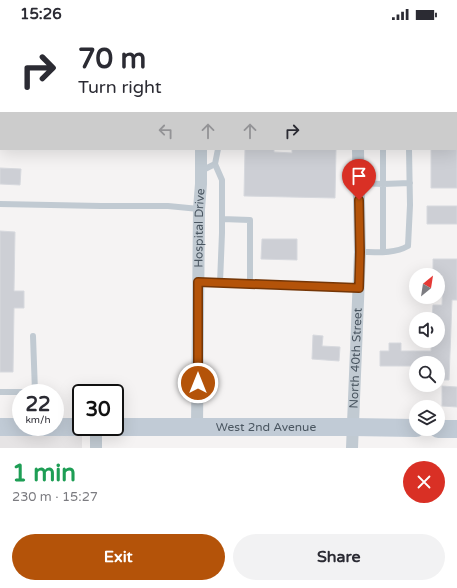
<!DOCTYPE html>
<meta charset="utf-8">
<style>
body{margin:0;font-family:"Varela Round",sans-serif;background:#f2f2f3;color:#2b2b33;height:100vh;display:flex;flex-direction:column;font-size:15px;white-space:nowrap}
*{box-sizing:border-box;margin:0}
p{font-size:13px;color:#7c7c81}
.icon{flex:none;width:22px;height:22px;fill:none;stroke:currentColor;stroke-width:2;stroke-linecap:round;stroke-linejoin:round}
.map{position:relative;height:420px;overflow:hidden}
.sheet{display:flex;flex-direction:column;background:#fff;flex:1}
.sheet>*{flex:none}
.banner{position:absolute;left:0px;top:0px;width:457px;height:122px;box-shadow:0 4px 16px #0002;background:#fff;color:#2b2b33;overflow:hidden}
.needle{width:26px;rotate:30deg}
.controls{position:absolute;left:409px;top:240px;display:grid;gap:8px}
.controls a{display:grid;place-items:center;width:36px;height:36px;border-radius:50%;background:#fff;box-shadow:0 4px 16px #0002;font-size:20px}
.speed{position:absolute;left:12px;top:356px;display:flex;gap:8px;font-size:20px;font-weight:700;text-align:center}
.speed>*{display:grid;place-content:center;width:52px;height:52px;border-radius:50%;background:#fff;box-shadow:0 4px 16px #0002;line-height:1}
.speed small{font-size:10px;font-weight:400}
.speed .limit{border:2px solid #111;border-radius:6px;background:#fff;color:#111}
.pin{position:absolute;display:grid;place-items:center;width:34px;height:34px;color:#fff;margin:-41px -17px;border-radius:50% 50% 50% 0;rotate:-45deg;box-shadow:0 0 4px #0007}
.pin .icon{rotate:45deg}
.me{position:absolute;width:44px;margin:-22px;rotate:0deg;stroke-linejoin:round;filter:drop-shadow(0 0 3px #0008)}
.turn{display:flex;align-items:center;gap:14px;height:84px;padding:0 12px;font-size:18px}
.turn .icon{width:52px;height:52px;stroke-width:2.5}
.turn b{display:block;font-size:28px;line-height:34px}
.lanes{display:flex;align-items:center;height:38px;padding:0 12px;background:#0003;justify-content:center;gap:20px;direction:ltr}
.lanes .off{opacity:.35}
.round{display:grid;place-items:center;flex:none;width:42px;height:42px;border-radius:21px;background:#f2f2f3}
.overview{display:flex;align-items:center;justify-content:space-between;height:68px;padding:0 12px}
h1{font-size:24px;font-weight:700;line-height:30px;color:#1e9e55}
.action{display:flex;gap:8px;margin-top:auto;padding:8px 12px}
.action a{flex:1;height:46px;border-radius:24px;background:#b45309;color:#fff;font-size:16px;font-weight:700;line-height:46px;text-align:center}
.action a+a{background:#f2f2f3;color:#2b2b33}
.status{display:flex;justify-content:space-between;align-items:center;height:28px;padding:0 20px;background:#fff;direction:ltr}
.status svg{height:11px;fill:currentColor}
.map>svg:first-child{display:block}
</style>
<div class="status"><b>15:26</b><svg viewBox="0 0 49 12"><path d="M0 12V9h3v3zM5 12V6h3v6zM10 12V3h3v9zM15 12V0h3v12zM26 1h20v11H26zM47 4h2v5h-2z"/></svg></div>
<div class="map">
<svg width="457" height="420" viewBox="0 0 457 420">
<rect width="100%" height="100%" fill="#f5f3f3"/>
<!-- education -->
<path fill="#e6e4e5" d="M 82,399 L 82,420 L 0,420 L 0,400 Z"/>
<!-- building -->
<path fill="#cdcfd5" stroke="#d7d9de" d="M 245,121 L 274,121 L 274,124 L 292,125 L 292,121 L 336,121 L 335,170 L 244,168 Z
M 431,121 L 457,121 L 457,160 L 431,160 Z
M 0,140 L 21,141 L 20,157 L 0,156 Z
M 427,178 L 457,178 L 457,196 L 427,196 Z
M 0,203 L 15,204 L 14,263 L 24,263 L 24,280 L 14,280 L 13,344 L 0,344 Z
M 262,211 L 297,211 L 297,232 L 261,231 Z
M 433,231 L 457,231 L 457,272 L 452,272 L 449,352 L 438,352 L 438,335 L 416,335 L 416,337 L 411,337 L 411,338 L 380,338 L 380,323 L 389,323 L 389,315 L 401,315 L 401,323 L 431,323 L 431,313 L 438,313 L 438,291 L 432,291 L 433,277 L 442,277 L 443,248 L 433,247 Z
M 313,307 L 323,308 L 322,318 L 340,319 L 339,333 L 312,331 Z
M 442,358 L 457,359 L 457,379 L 442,378 Z"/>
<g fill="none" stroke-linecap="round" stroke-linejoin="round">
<!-- lane -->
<path stroke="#c1cad2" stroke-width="6" d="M 23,1 L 24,0
M 261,1 L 262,0
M 383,121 L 383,224
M 201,143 L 215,136 L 218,121
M 358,155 L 383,156 L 410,155
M 0,176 L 101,178 L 168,178 L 199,181
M 222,191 L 250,192 L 250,256
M 360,224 C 375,224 394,226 408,218 L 410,177 L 409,121
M 198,254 L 220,255 L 222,205 L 222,152 L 215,136
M 220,255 L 359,260
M 33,308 L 35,364
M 0,364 L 35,364 L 35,365"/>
<!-- street -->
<g stroke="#c1cad2" stroke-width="12">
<path d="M 124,1 L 125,0"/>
<path d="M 96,399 L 96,420"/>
<path id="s1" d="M 197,399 L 199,181 L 201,156 L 201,121"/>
<path id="s2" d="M 352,420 L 360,224 L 358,121"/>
</g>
<!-- secondary -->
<g stroke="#c1cbd6" stroke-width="18">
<path d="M 0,399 L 53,399"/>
<path d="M 55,399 L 81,399"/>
<path id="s3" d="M 115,399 L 352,399 L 416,400"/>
<path d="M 438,401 L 457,401"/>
</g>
</g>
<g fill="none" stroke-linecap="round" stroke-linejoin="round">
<defs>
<path id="route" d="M 198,355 L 198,254 L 359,260 L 360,224 L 359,172"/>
</defs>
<!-- route casing -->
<use href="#route" stroke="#753606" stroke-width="10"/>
<!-- route -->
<use href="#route" stroke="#b45309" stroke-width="7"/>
</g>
<g text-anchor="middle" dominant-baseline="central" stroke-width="4" stroke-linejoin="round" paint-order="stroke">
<!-- street labels -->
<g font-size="12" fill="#4a5661" stroke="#fff">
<text stroke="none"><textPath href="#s1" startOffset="199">Hospital Drive</textPath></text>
<text stroke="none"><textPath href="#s2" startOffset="90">North 40th Street</textPath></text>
<text stroke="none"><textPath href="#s3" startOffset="151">West 2nd Avenue</textPath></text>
</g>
</g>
</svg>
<div class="controls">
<a><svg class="needle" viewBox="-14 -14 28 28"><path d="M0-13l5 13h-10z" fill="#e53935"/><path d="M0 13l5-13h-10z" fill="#7c7c81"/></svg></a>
<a><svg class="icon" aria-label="sound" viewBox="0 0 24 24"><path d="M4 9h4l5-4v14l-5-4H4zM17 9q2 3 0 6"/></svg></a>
<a><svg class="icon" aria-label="search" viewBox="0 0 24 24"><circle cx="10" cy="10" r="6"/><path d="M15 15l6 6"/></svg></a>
<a><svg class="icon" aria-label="layers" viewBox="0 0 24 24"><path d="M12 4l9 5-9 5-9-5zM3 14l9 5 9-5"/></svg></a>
</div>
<div class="speed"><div>22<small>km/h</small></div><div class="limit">30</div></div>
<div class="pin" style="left:359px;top:172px;background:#d93025"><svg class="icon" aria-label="arrive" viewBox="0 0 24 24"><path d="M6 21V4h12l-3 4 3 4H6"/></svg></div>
<svg class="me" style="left:198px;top:355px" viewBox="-20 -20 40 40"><circle r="17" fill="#b45309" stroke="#fff" stroke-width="3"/><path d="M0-11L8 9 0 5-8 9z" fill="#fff"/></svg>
<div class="banner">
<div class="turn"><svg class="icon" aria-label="right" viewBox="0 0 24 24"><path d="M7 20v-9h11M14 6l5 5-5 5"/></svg><div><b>70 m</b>Turn right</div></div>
<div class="lanes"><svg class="icon off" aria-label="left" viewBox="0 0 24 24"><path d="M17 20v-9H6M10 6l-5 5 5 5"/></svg><svg class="icon off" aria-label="ahead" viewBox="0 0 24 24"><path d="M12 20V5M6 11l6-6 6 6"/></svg><svg class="icon off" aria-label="ahead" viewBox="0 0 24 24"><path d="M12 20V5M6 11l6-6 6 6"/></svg><svg class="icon" aria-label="right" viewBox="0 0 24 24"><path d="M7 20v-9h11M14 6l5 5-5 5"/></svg></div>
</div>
</div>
<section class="sheet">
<div class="overview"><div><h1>1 min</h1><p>230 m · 15:27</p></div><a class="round" style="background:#d93025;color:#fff"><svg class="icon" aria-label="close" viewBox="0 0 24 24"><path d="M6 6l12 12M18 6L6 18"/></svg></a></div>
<div class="action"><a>Exit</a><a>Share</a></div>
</section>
